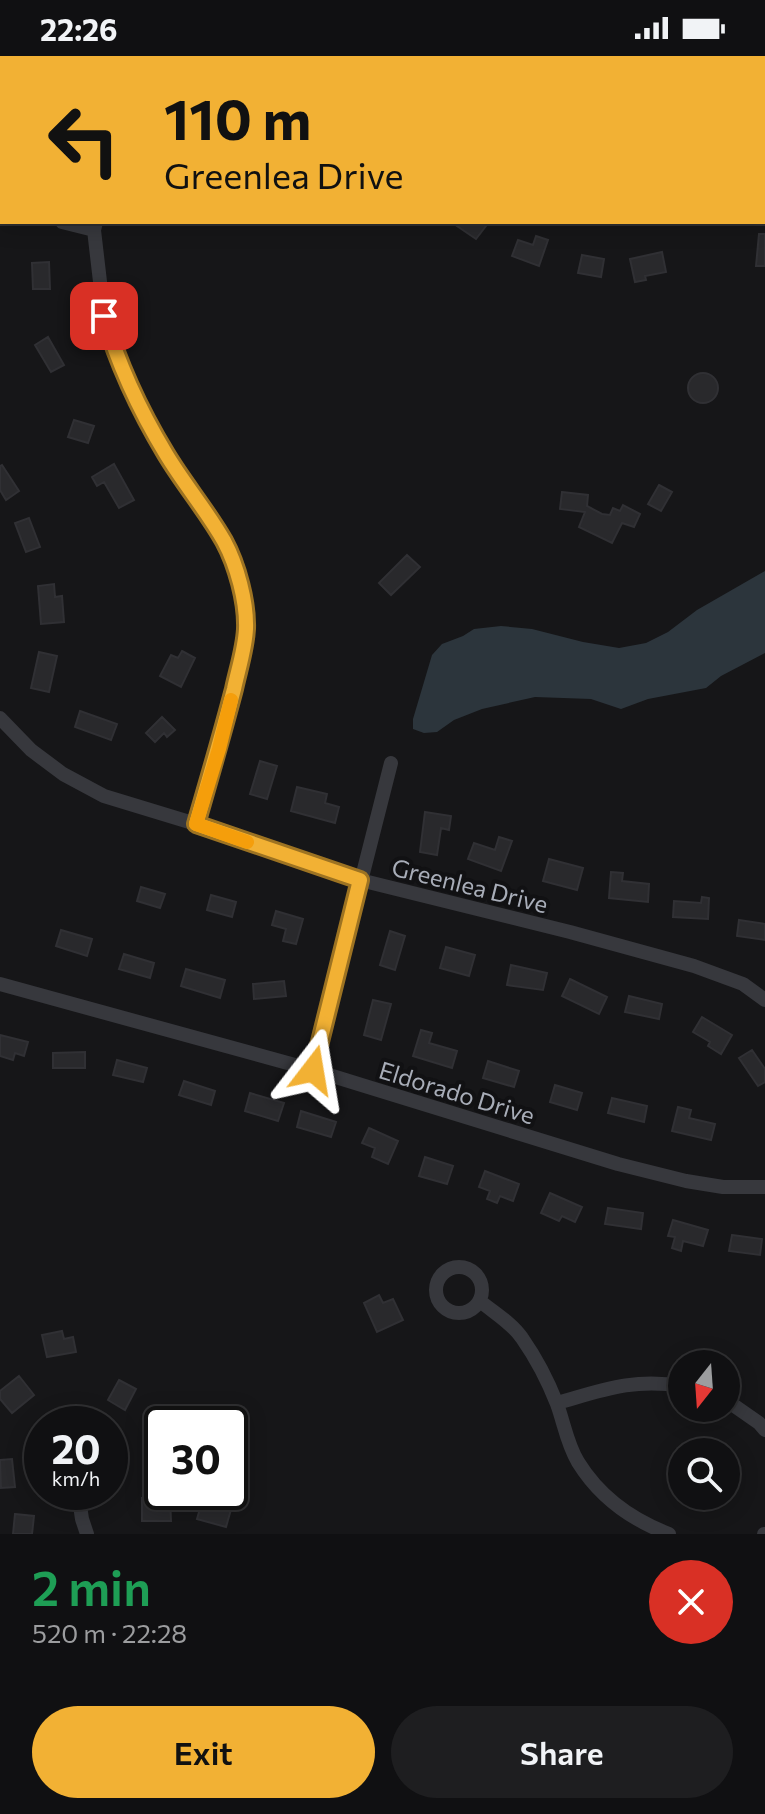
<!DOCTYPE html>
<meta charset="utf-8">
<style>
body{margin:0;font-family:Commissioner,sans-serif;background:#1e1e20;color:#f1f3f6;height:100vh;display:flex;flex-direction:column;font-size:30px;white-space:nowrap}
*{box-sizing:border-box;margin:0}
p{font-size:26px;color:#9c9d9f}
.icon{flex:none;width:44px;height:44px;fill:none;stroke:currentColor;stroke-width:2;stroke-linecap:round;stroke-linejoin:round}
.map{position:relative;height:1478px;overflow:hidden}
.drawer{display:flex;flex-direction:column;background:#101012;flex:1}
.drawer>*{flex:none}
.top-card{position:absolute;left:0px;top:0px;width:766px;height:168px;box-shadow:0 4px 20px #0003,0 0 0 2px #303032;background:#f2b134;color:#111;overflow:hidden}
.needle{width:52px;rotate:197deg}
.fabs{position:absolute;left:668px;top:1294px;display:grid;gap:16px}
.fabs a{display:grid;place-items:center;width:72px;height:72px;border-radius:50%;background:#101012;box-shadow:0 4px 20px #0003,0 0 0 2px #303032;font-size:40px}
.speed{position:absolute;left:24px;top:1350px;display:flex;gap:16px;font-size:40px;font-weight:700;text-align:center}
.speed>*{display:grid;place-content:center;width:104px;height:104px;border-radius:50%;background:#101012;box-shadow:0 4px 20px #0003,0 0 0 2px #303032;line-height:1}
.speed small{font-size:20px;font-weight:400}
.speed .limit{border:4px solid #111;border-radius:12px;background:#fff;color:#111}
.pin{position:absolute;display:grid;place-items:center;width:68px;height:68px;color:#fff;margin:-34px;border-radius:16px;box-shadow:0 4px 12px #0006}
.me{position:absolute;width:88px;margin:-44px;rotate:14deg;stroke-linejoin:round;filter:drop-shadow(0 0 6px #0008)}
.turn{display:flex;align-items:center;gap:28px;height:168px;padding:0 32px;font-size:36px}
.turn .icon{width:104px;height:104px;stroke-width:2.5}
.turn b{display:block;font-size:56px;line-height:68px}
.round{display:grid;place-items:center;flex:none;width:84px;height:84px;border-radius:42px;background:#1e1e20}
.headline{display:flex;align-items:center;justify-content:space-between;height:136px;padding:0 32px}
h1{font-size:48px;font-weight:600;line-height:60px;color:#1e9e55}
.button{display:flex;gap:16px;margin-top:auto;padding:16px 32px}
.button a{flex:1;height:92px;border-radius:48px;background:#f2b134;color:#111;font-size:32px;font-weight:600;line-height:92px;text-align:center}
.button a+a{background:#1e1e20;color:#f1f3f6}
.status{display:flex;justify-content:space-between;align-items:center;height:56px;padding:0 40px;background:#101012;direction:ltr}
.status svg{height:22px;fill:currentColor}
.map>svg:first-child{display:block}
</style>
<div class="status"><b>22:26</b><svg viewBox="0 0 49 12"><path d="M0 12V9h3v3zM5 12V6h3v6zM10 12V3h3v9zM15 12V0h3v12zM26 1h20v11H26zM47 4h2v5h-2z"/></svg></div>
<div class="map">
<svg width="765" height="1478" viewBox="0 0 765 1478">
<rect width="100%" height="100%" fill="#161618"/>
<!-- water -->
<path fill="#2c353c" d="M 765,515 L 765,597 L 721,620 L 706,632 L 648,643 L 621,653 L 591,643 L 535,641 L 482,653 L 454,664 L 437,676 L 424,677 L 413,673 L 413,663 L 432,599 L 442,588 L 463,580 L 474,573 L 501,570 L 532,573 L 583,586 L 619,592 L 646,587 L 668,576 L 697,554 Z"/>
<!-- building -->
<path fill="#29292c" stroke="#303034" stroke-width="2" d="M 460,166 L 489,166 L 476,183 L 457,170 Z
M 759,178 L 765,178 L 765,210 L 756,210 Z
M 536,180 L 548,184 L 539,210 L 512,200 L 518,184 L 533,189 Z
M 662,196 L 666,216 L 645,220 L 646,224 L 635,226 L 630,203 Z
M 582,199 L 604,203 L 601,221 L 578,217 Z
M 49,206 L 50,233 L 33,233 L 32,207 Z
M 48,281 L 64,309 L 51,316 L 35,289 Z
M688 332a15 15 0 1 1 30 0a15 15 0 1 1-30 0Z
M 74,364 L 94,370 L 88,387 L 68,381 Z
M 114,408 L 134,444 L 119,452 L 104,426 L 97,430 L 92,421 Z
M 2,409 L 19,435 L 6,444 L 0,434 L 0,410 Z
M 659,429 L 672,436 L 661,455 L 648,448 Z
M 562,436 L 588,439 L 587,450 L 602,458 L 610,459 L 613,452 L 620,455 L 623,449 L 640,458 L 634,471 L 622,467 L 612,487 L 579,471 L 585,456 L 560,453 Z
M 29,462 L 40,491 L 26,496 L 15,467 Z
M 407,499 L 420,511 L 391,539 L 379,527 Z
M 54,528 L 55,541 L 62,540 L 64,566 L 41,568 L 38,530 Z
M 182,595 L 195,602 L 181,631 L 160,620 L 171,599 L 178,602 Z
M 39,596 L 57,600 L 49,636 L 31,632 Z
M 80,655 L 117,668 L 111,684 L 75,671 Z
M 162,661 L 175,674 L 167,681 L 164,677 L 155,686 L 146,677 Z
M 260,705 L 277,710 L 267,743 L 250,738 Z
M 297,731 L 327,738 L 325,747 L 339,751 L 335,767 L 291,755 Z
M 425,756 L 451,760 L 449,774 L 441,772 L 437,799 L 420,796 Z
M 499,781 L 512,785 L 501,815 L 468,803 L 474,787 L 495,794 Z
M 549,803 L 583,812 L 577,834 L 543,825 Z
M 611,816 L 623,817 L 622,825 L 649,828 L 648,846 L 609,842 Z
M 141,831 L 165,838 L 160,852 L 137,845 Z
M 211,839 L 236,846 L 232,861 L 207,854 Z
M 702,841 L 709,842 L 708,863 L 673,861 L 674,845 L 701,847 Z
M 276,855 L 303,863 L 296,888 L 283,885 L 286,873 L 272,869 Z
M 739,864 L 765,868 L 765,884 L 737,880 Z
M 61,874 L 92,883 L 87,900 L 56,890 Z
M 390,875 L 405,880 L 395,914 L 380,909 Z
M 446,891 L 475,899 L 469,920 L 440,912 Z
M 124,898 L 154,907 L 150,922 L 119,913 Z
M 511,909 L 547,917 L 543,934 L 507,929 Z
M 186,913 L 225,924 L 220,942 L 181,930 Z
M 570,923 L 607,941 L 599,958 L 562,940 Z
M 284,925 L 286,940 L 254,943 L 253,928 Z
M 629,940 L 662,948 L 659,963 L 625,956 Z
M 373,944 L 391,948 L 381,984 L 364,979 Z
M 702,961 L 732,979 L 721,998 L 708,990 L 710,986 L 693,976 Z
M 421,974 L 432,977 L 429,987 L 457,995 L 452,1012 L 413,1000 Z
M 0,979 L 28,986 L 24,1000 L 15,997 L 13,1004 L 0,1000 Z
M 752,994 L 765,1013 L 765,1026 L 758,1030 L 739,1002 Z
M 85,996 L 85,1012 L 53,1012 L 53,997 Z
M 117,1004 L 147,1012 L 143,1026 L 113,1019 Z
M 488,1005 L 519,1015 L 514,1031 L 483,1022 Z
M 184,1025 L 215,1035 L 211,1049 L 179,1039 Z
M 555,1029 L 582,1037 L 577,1054 L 550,1046 Z
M 250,1037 L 284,1047 L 278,1065 L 245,1055 Z
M 612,1042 L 647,1050 L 644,1066 L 608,1057 Z
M 678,1051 L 691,1054 L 689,1062 L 715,1068 L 711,1084 L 672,1075 Z
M 301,1055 L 336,1066 L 331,1081 L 297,1071 Z
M 369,1072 L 398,1085 L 388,1108 L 372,1101 L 375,1092 L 362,1087 Z
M 425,1101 L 453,1110 L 447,1128 L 419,1120 Z
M 485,1115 L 519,1128 L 513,1145 L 500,1140 L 497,1147 L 487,1143 L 490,1135 L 479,1131 Z
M 550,1137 L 582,1151 L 575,1166 L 562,1160 L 559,1165 L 541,1157 Z
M 608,1152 L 643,1157 L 641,1173 L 605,1168 Z
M 673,1164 L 708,1174 L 703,1190 L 683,1185 L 681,1195 L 672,1192 L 675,1181 L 668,1180 Z
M 732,1179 L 762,1183 L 760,1199 L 729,1195 Z
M 379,1239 L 383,1247 L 393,1243 L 403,1264 L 377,1276 L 364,1247 Z
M 62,1275 L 64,1283 L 73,1281 L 76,1296 L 47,1301 L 42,1279 Z
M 19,1320 L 34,1339 L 12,1357 L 0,1343 L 0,1335 Z
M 119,1324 L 136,1333 L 125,1354 L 108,1344 Z
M 12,1403 L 15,1431 L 1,1432 L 0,1404 Z
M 170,1441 L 171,1465 L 142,1465 L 142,1442 Z
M 215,1444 L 232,1450 L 226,1471 L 197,1463 L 201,1449 L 212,1452 Z
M 15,1458 L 34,1460 L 32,1478 L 13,1478 Z"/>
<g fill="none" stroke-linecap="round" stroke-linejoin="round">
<!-- minor -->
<path stroke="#37383d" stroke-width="14" d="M 459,2 L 461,0
M 0,150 L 2,150
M 62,166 L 94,174
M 96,166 L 94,174 L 104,260 L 112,286 L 135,342 L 166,398 L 225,486 L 241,530 L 243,541 L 246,574 L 240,605 L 219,693 L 196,768
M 0,662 L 31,694 L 63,718 L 104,740 L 196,768 L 360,824 L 570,876 L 694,910 L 743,928 L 765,944
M 0,928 L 313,1014 L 618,1108 L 686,1125 L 723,1131 L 765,1131
M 313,1014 L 391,707
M436 1234a23 23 0 1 1 46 0a23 23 0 1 1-46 0Z
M 480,1245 C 493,1256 512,1267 522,1282 C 536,1302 548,1325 557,1348 C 564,1367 567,1388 578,1406 C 599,1440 632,1464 669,1478
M 726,1344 L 759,1367 L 765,1374
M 557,1347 C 603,1334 633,1322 682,1330
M 78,1436 L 82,1463 L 87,1478
M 764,1478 L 765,1478"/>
</g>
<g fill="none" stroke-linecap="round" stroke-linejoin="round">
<defs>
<path id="route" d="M 104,260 C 118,308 140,355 166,398 C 184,428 207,455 224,485 C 237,509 247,546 246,573 C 245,593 238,614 234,633 C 222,679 209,723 196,768 L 360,824 L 313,1014"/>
</defs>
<!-- route casing -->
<use href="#route" stroke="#9d7322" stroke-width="20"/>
<!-- route -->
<use href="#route" stroke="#f2b134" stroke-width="14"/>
<!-- slow -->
<path stroke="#f59e0b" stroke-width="14" d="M 231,644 L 219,693 L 196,768 L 247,786"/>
</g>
<g text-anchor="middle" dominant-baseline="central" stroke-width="8" stroke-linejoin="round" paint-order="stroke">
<!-- street labels -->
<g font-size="24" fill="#a8adb8" stroke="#111113">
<text transform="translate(470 829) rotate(14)">Greenlea Drive</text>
<text transform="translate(457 1036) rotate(17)">Eldorado Drive</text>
</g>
</g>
</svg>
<div class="fabs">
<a><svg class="needle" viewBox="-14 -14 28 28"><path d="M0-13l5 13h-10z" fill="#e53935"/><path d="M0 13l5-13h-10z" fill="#9c9d9f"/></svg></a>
<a><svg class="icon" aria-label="search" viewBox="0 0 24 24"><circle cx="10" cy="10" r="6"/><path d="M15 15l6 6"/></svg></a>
</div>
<div class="speed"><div>20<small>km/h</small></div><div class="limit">30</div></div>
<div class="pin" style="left:104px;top:260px;background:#d93025"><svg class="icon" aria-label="arrive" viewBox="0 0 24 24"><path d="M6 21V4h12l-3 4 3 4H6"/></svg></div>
<svg class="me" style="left:313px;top:1014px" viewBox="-20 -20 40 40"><path d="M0-17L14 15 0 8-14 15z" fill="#f2b134" stroke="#fff" stroke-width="4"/></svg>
<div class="top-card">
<div class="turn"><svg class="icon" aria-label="left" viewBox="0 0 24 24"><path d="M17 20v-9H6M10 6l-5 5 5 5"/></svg><div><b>110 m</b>Greenlea Drive</div></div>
</div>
</div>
<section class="drawer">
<div class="headline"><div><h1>2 min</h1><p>520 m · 22:28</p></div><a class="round" style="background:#d93025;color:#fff"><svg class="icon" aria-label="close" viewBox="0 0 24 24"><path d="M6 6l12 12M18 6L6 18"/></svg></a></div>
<div class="button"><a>Exit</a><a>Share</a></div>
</section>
